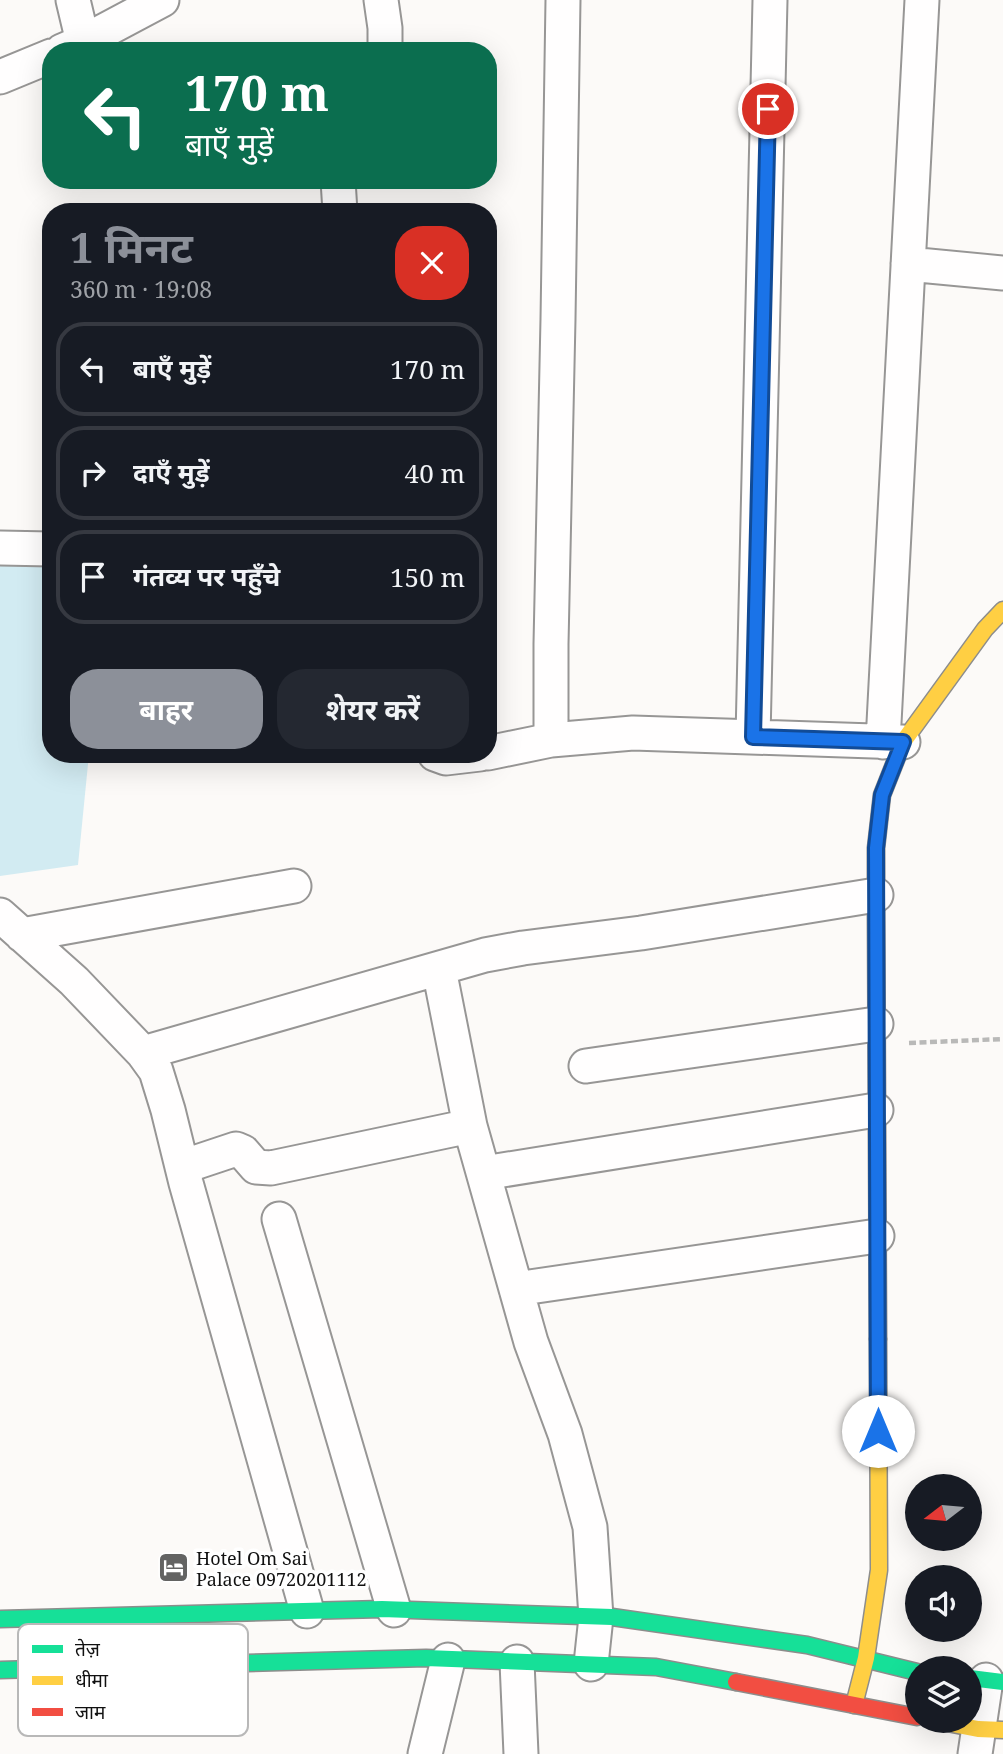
<!DOCTYPE html>
<html lang="hi">
<meta charset="utf-8">
<style>
body{margin:0;font-family:"Noto Serif","Noto Sans Devanagari",serif;background:#242831;color:#f1f3f6;height:100vh;display:flex;flex-direction:column;font-size:26px;white-space:nowrap}
*{box-sizing:border-box;margin:0}
p{font-size:23px;color:#9ea1a6}
.icon{flex:none;width:38px;height:38px;fill:none;stroke:currentColor;stroke-width:2;stroke-linecap:round;stroke-linejoin:round}
.map{position:relative;flex:1;overflow:hidden}
.details{position:absolute;left:42px;top:203px;width:455px;height:560px;display:flex;flex-direction:column;background:#171b24;border-radius:28px;box-shadow:0 7px 28px #0002}
.details>*{flex:none}
.banner{position:absolute;left:42px;top:42px;width:455px;height:147px;border-radius:28px;box-shadow:0 7px 28px #0002;background:#0b6e4f;color:#fff;overflow:hidden}
.needle{width:46px;rotate:254deg}
.tools{position:absolute;left:905px;top:1474px;display:grid;gap:14px}
.tools a{display:grid;place-items:center;width:77px;height:77px;border-radius:50%;background:#171b24;box-shadow:0 7px 28px #0002;font-size:35px}
.pin{position:absolute;display:grid;place-items:center;width:60px;height:60px;color:#fff;margin:-30px;border:4px solid #fff;border-radius:50%;box-shadow:0 2px 7px #0007}
.me{position:absolute;width:77px;margin:-38px;rotate:0deg;stroke-linejoin:round;filter:drop-shadow(0 0 5px #0008)}
.turn{display:flex;align-items:center;gap:24px;height:147px;padding:0 28px;font-size:32px}
.turn .icon{width:91px;height:91px;stroke-width:2.5}
.turn b{display:block;font-size:49px;line-height:60px}
.round{display:grid;place-items:center;flex:none;width:74px;height:74px;border-radius:28px;background:#242831}
.overview{display:flex;align-items:center;justify-content:space-between;height:119px;padding:0 28px}
h1{font-size:42px;font-weight:700;line-height:52px;color:#8c9099}
.cta{display:flex;gap:14px;margin-top:auto;padding:14px 28px}
.cta a{flex:1;height:80px;border-radius:28px;background:#8c9099;color:#fff;font-size:28px;font-weight:700;line-height:80px;text-align:center}
.cta a+a{background:#242831;color:#f1f3f6}
ul{padding:0;list-style:none}
li{display:flex;align-items:center;gap:21px;height:94px;margin:0 14px 10px;padding:0 14px;border:4px solid #363941;border-radius:28px}
li div{flex:1}
li b{display:block;font-size:26px}
li em{font-style:normal}
.map>svg:first-child{display:block}
</style>
<div class="map">
<svg width="1003" height="1754" viewBox="0 0 1003 1754">
<rect width="100%" height="100%" fill="#fcfaf8"/>
<!-- water -->
<path fill="#d2ebf2" d="M 0,565 L 51,565 L 51,754 L 89,754 L 78,865 L 0,876 Z"/>
<g fill="none" stroke-linecap="round" stroke-linejoin="round">
<defs>
<path id="street" d="M 73,0 L 83,42
M 381,0 L 385,28 L 385,51
M 563,0 L 558,319 L 551,644 L 551,740 L 633,733 L 903,742
M 62,51 L 83,42 L 162,0
M 0,77 L 51,56
M 338,180 L 340,212
M 908,264 L 1003,273
M 0,548 L 51,549
M 753,737 L 770,0
M 883,742 L 922,0
M 488,753 L 551,740
M 435,754 L 446,758 L 480,754
M 0,915 L 74,981 L 143,1053 L 156,1071 L 168,1110 L 186,1183 L 307,1611
M 22,935 L 294,886
M 439,969 L 470,1126 L 531,1342 L 565,1434 L 590,1527 L 596,1617 L 591,1664
M 143,1053 L 485,955 L 523,948 L 641,933 L 876,895
M 586,1066 L 876,1024
M 182,1167 L 236,1149 L 243,1152 L 256,1167 L 271,1168 L 470,1126
M 484,1173 L 876,1110
M 279,1219 L 394,1610
M 516,1289 L 877,1236
M 517,1662 L 521,1754
M 425,1754 L 448,1660
M 975,1754 L 986,1680"/>
<path id="fast" d="M 876,902 L 878,1339
M 0,1619 L 382,1609 L 612,1617 L 807,1645 L 917,1672
M 0,1670 L 426,1658 L 656,1667 L 736,1682
M 970,1678 L 1003,1682"/>
<path id="slow" d="M 876,902 L 876,848 L 882,795 L 903,742 L 985,629 L 1003,610
M 854,1705 L 866,1658 L 879,1570 L 878,1339
M 932,1720 L 978,1729 L 1003,1730"/>
<path id="jam" d="M 736,1682 L 917,1717"/>
</defs>
<!-- street casing -->
<use href="#street" stroke="#979695" stroke-width="37"/>
<!-- fast casing -->
<use href="#fast" stroke="#8d8d8c" stroke-width="19"/>
<!-- slow casing -->
<use href="#slow" stroke="#8d8d8c" stroke-width="19"/>
<!-- jam casing -->
<use href="#jam" stroke="#8d8d8c" stroke-width="19"/>
<!-- path -->
<path stroke="#b9b9b8" stroke-width="4.5" stroke-dasharray="7 3.5" stroke-linecap="butt" d="M 909,1043 L 1003,1039"/>
<!-- street -->
<use href="#street" stroke="#fffefe" stroke-width="33"/>
<!-- fast -->
<use href="#fast" stroke="#16e098" stroke-width="16"/>
<!-- slow -->
<use href="#slow" stroke="#ffcf43" stroke-width="16"/>
<!-- jam -->
<use href="#jam" stroke="#f24e42" stroke-width="16"/>
</g>
<g fill="none" stroke-linecap="round" stroke-linejoin="round">
<defs>
<path id="route" d="M 768,109 L 753,737 L 903,742 L 882,795 L 876,848 L 878,1431"/>
</defs>
<!-- route casing -->
<use href="#route" stroke="#114b97" stroke-width="18"/>
<!-- route -->
<use href="#route" stroke="#1a73e8" stroke-width="12"/>
</g>
<!-- icons -->
<defs>
<symbol id="hotel-square" viewBox="-11 -11 22 22"><rect x="-9" y="-9" width="18" height="18" rx="4" fill="#636362" stroke="#fff"/><path d="M-6-4.5h1.5V1H6V5H4.5V3h-9V5H-6ZM-4 0a1.8 1.8 0 1 1 3.6 0ZM.5 0V-2.5h3Q6-2.5 6 0Z" fill="#fff"/></symbol>
</defs>
<g fill-rule="evenodd">
<use href="#hotel-square" x="156" y="1550" width="35" height="35"/>
</g>
<g text-anchor="middle" dominant-baseline="central" stroke-width="7" stroke-linejoin="round" paint-order="stroke">
<!-- poi labels -->
<g font-size="18" fill="#111" stroke="#fff" text-anchor="start">
<text x="196" y="1558">Hotel Om Sai<tspan x="196" dy="21">Palace 09720201112</tspan></text>
</g>
</g>
<!-- legend -->
<rect x="18" y="1624" width="230" height="112" rx="10" fill="#fff" stroke="#b8b8b8" stroke-width="2"/>
<rect x="32" y="1645" width="31" height="8" fill="#16e098"/>
<rect x="32" y="1676" width="31" height="9" fill="#ffcf43"/>
<rect x="32" y="1708" width="31" height="8" fill="#f24e42"/>
<g font-size="19" fill="#111">
<text x="75" y="1656">तेज़</text>
<text x="75" y="1687">धीमा</text>
<text x="75" y="1719">जाम</text>
</g>
</svg>
<div class="tools">
<a><svg class="needle" viewBox="-14 -14 28 28"><path d="M0-13l5 13h-10z" fill="#e53935"/><path d="M0 13l5-13h-10z" fill="#9ea1a6"/></svg></a>
<a><svg class="icon" aria-label="sound" viewBox="0 0 24 24"><path d="M4 9h4l5-4v14l-5-4H4zM17 9q2 3 0 6"/></svg></a>
<a><svg class="icon" aria-label="layers" viewBox="0 0 24 24"><path d="M12 4l9 5-9 5-9-5zM3 14l9 5 9-5"/></svg></a>
</div>
<div class="pin" style="left:768px;top:109px;background:#d93025"><svg class="icon" aria-label="arrive" viewBox="0 0 24 24"><path d="M6 21V4h12l-3 4 3 4H6"/></svg></div>
<svg class="me" style="left:878px;top:1431px" viewBox="-20 -20 40 40"><circle r="19" fill="#fff"/><path d="M0-13L10 11 0 6-10 11z" fill="#1a73e8"/></svg>
<div class="banner">
<div class="turn"><svg class="icon" aria-label="left" viewBox="0 0 24 24"><path d="M17 20v-9H6M10 6l-5 5 5 5"/></svg><div><b>170 m</b>बाएँ मुड़ें</div></div>
</div>
<section class="details">
<div class="overview"><div><h1>1 मिनट</h1><p>360 m · 19:08</p></div><a class="round" style="background:#d93025;color:#fff"><svg class="icon" aria-label="close" viewBox="0 0 24 24"><path d="M6 6l12 12M18 6L6 18"/></svg></a></div>
<ul>
<li><svg class="icon" aria-label="left" viewBox="0 0 24 24"><path d="M17 20v-9H6M10 6l-5 5 5 5"/></svg><div><b>बाएँ मुड़ें</b></div><em>170 m</em></li>
<li><svg class="icon" aria-label="right" viewBox="0 0 24 24"><path d="M7 20v-9h11M14 6l5 5-5 5"/></svg><div><b>दाएँ मुड़ें</b></div><em>40 m</em></li>
<li><svg class="icon" aria-label="arrive" viewBox="0 0 24 24"><path d="M6 21V4h12l-3 4 3 4H6"/></svg><div><b>गंतव्य पर पहुँचे</b></div><em>150 m</em></li>
</ul>
<div class="cta"><a>बाहर</a><a>शेयर करें</a></div>
</section>
</div>
